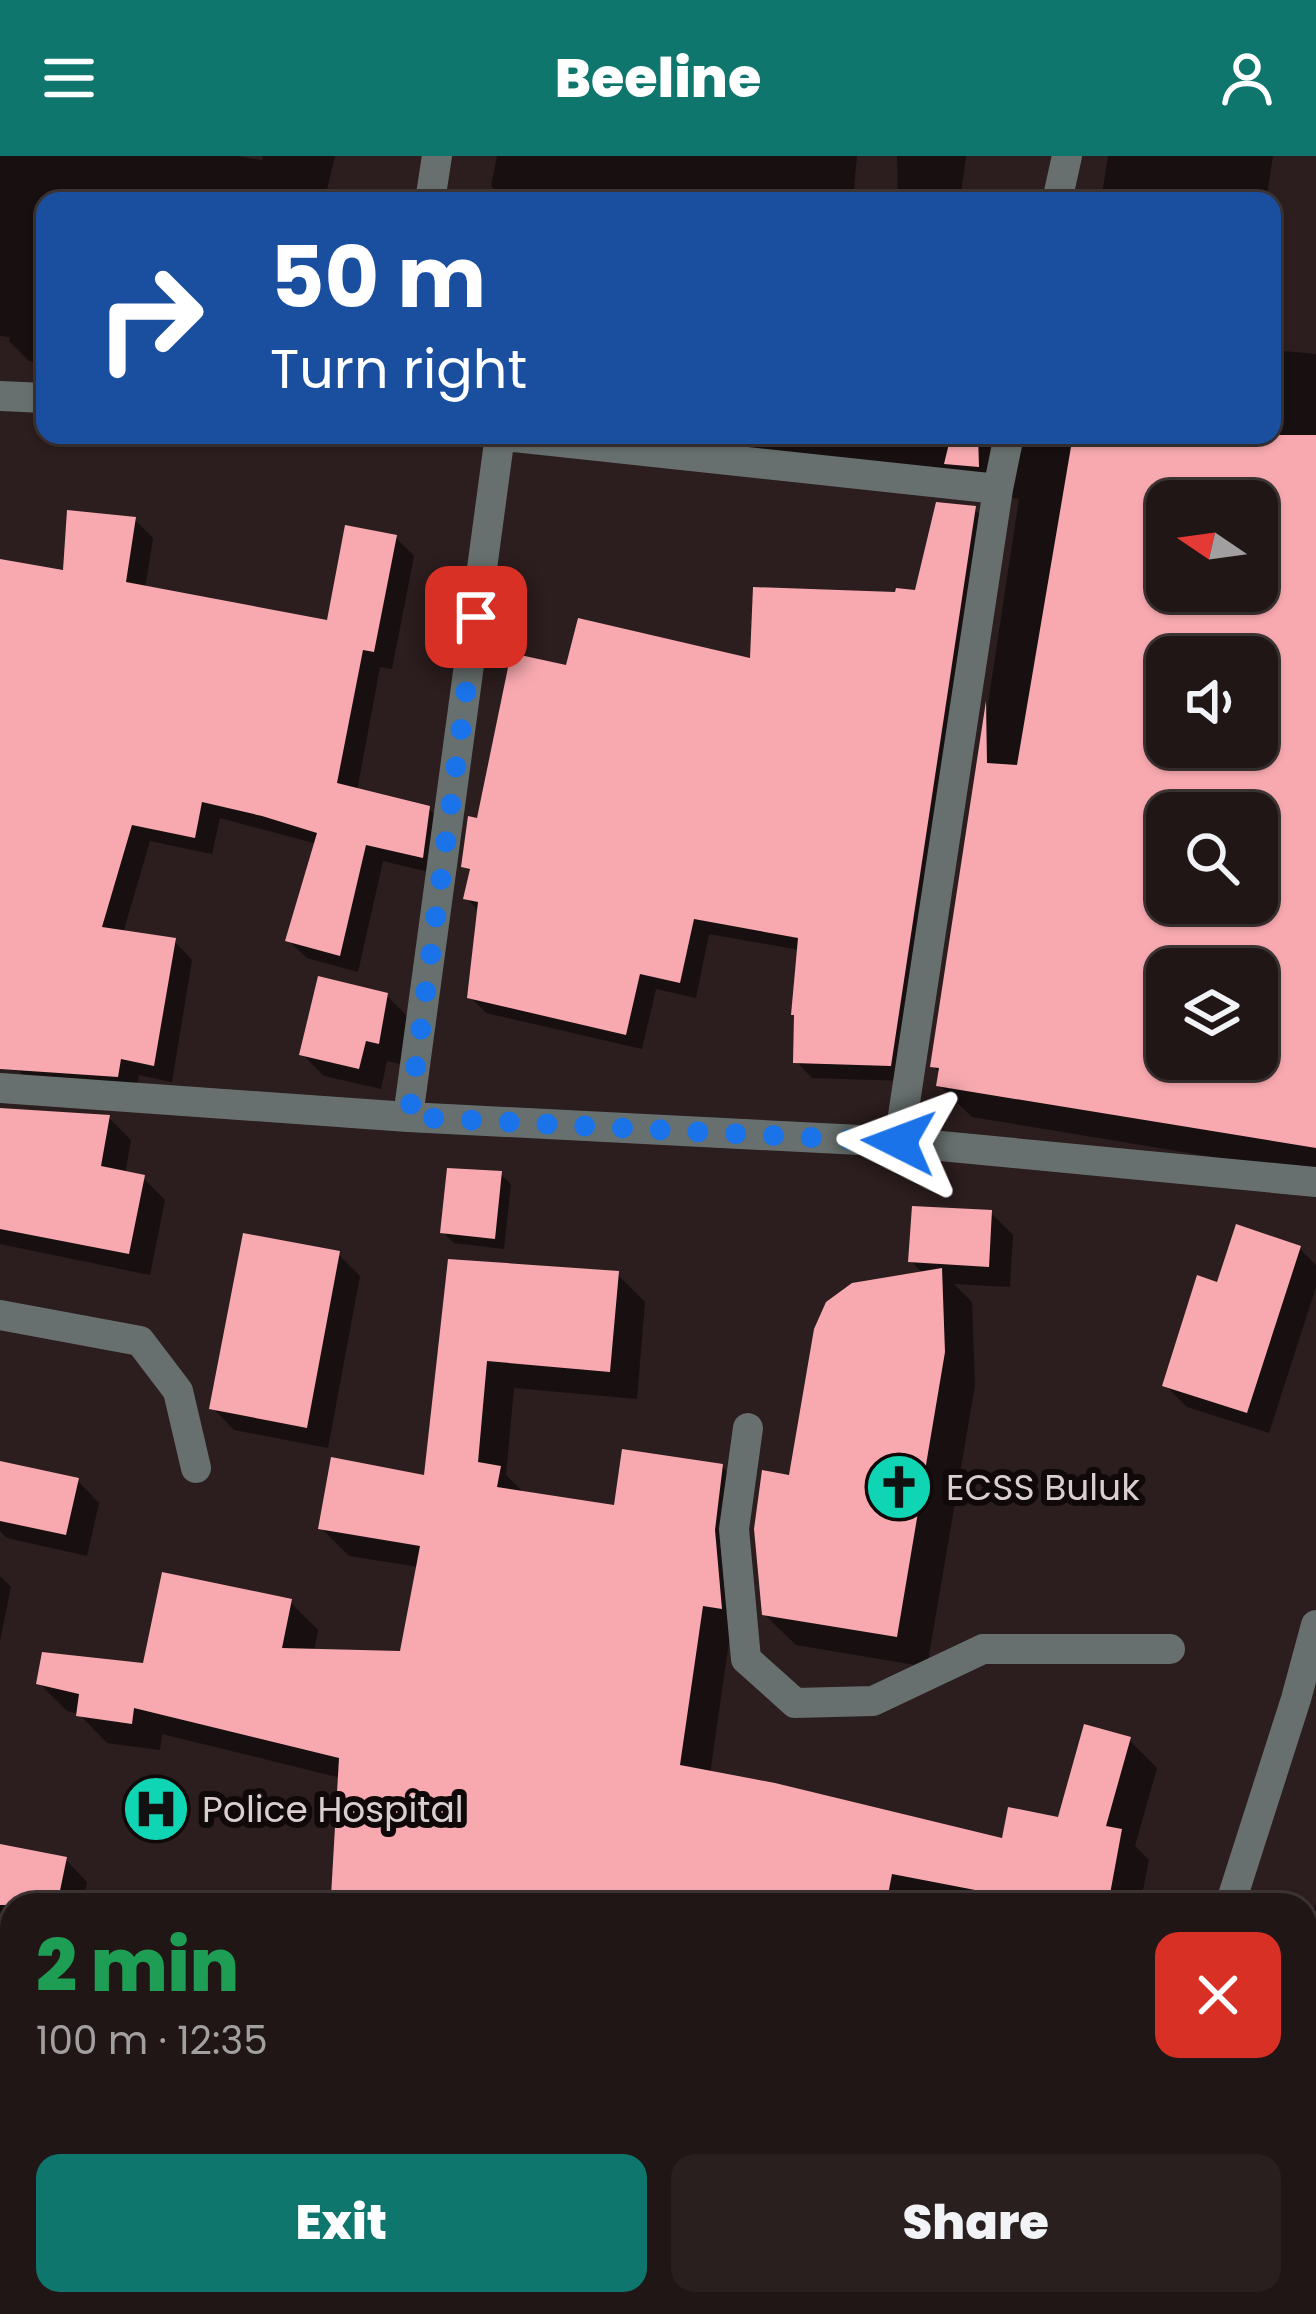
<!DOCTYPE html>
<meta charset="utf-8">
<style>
body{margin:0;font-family:Poppins,sans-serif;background:#291f1f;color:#f1f3f6;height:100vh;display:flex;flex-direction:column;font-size:45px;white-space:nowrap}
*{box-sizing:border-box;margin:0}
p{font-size:39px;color:#a29fa1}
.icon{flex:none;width:66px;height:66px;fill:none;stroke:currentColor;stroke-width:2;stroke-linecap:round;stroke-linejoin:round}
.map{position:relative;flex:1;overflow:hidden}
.sheet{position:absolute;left:0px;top:1737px;width:1317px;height:423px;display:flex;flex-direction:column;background:#211616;border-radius:36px 36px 0 0;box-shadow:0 3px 9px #0004,0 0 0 3px #3e3535}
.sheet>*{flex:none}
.guide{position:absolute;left:36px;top:36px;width:1245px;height:252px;border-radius:24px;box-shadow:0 3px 9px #0004,0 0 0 3px #3e3535;background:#1a4fa0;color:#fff;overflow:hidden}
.needle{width:78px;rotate:283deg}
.fabs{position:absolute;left:1146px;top:324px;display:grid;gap:24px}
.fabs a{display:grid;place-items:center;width:132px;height:132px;border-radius:24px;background:#211616;box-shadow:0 3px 9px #0004,0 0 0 3px #3e3535;font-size:60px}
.pin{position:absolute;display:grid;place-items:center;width:102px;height:102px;color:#fff;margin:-51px;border-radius:24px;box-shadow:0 6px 18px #0006}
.me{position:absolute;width:132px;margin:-66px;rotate:273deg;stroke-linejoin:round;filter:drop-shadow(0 0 9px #0008)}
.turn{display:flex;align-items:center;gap:42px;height:252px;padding:0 36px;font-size:54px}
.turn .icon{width:156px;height:156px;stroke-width:2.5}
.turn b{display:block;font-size:84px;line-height:102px}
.round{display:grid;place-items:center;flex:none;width:126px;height:126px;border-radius:24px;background:#291f1f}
.head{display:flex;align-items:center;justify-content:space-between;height:204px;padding:0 36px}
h1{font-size:72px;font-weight:800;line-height:90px;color:#1e9e55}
.action{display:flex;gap:24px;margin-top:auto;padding:24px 36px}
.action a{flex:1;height:138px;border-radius:24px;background:#0f766e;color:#fff;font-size:48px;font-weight:800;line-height:138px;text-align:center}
.action a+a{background:#291f1f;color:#f1f3f6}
header{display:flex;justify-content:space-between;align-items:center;height:156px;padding:0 36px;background:#0f766e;color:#fff;font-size:54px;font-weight:800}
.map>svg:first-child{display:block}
</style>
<header><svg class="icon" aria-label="menu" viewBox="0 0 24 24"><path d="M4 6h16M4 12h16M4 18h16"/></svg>Beeline<svg class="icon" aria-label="person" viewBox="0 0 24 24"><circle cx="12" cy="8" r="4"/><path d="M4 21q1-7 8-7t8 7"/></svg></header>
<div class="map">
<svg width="1316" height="2158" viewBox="0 0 1316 2158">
<rect width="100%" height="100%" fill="#2c1d1e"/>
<!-- shadow -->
<path fill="#0007" fill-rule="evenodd" d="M 0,0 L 238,0 L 262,4 L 263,0 L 335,0 L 326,38 L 333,45 L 45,45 L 45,208 L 29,205 L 9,185 L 10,181 L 0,180 Z
M 497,0 L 857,0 L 853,45 L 500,45 L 501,40 L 491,30 Z
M 897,0 L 966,0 L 960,45 L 898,45 Z
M 1108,0 L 1273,0 L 1266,45 L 1101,45 Z
M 1272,194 L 1316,198 L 1316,1018 L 972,961 L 939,929 L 941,918 L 933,910 L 1019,343 L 532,279 L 1272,279 ZM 1167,345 L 1257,345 L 1257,435 L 1167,435 ZM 1167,501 L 1257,501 L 1257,591 L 1167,591 ZM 1167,657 L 1257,657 L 1257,747 L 1167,747 ZM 1167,813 L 1257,813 L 1257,903 L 1167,903 Z
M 974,353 L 990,369 L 906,925 L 812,922 L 796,905 L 800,794 L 709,778 L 696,842 L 656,833 L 642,893 L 486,857 L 470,841 L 480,756 L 466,742 L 472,718 L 465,710 L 479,666 L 568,512 L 753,506 L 917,438 Z
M 135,364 L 153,382 L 145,433 L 329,468 L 396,382 L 414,400 L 392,513 L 380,511 L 357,635 L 429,653 L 447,672 L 441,719 L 383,705 L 358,816 L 307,802 L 288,784 L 317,688 L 220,662 L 212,698 L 150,685 L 123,777 L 174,785 L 192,804 L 172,926 L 139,919 L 135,938 L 34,931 L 19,915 L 0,913 L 0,406 L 66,418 Z
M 387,840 L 409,862 L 400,908 L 387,905 L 381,933 L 324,920 L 302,898 Z
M 109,962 L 131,984 L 125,1018 L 143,1022 L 165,1044 L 150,1119 L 0,1088 L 0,991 Z
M 500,1018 L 511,1028 L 504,1093 L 454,1087 L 443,1076 Z
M 991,1057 L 1013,1079 L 1010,1131 L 954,1128 L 972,1146 L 975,1229 L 927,1511 L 796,1489 L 764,1458 L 791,1322 L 924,1118 L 911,1105 Z
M 1300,1093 L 1316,1109 L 1316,1131 L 1269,1277 L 1187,1251 L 1165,1229 L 1219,1130 Z
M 338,1098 L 360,1120 L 328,1292 L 234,1274 L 213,1252 Z
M 451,1106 L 617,1118 L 645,1146 L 637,1243 L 514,1232 L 506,1319 L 525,1338 L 616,1353 L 722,1311 L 750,1339 L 710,1618 L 1004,1686 L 1060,1664 L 1129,1584 L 1157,1612 L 1135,1690 L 1149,1704 L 1140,1749 L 344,1749 L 334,1739 L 341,1622 L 162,1578 L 160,1594 L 107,1587 L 79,1558 L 67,1555 L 39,1527 L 146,1511 L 290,1446 L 318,1474 L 314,1496 L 403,1498 L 419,1411 L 349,1400 L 321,1372 L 427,1323 Z
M 0,1308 L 78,1325 L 99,1347 L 87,1400 L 7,1382 L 0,1375 Z
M 0,1420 L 11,1431 L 0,1485 Z
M 0,1689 L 66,1704 L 87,1726 L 83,1749 L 12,1749 L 12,1862 L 0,1860 Z
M 1316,1747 L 1316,1900 L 1305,1897 L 1305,1787 Z
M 0,1943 L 12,1945 L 12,2148 L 21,2148 L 19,2158 L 0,2158 Z
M 1305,2019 L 1316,2026 L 1316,2090 L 1305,2084 Z
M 1305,2144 L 1316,2146 L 1316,2158 L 1204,2158 L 1206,2148 L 1305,2148 Z
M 107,2148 L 155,2148 L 153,2157 Z
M 254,2148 L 785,2148 L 783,2158 L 435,2158 L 415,2154 L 415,2158 L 253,2158 Z
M 970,2148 L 1001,2148 L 999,2155 Z"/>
<!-- building -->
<path fill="#f7a9af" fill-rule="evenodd" d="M 951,279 L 978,279 L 979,311 L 944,308 Z
M 1073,279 L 1316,279 L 1316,992 L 936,930 L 939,912 L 930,911 L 986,545 L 987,607 L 1017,609 ZM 1167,345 L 1257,345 L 1257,435 L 1167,435 ZM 1167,501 L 1257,501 L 1257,591 L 1167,591 ZM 1167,657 L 1257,657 L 1257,747 L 1167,747 ZM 1167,813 L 1257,813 L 1257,903 L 1167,903 Z
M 936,346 L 976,350 L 891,910 L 793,907 L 794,859 L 791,859 L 798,782 L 694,763 L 680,827 L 640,818 L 626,879 L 467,842 L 478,746 L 463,743 L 470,713 L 461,711 L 468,660 L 477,662 L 511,497 L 566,509 L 578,462 L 750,502 L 753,431 L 895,436 L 896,432 L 915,434 Z
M 67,354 L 136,361 L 126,426 L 327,464 L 345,369 L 397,379 L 374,496 L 363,494 L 337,627 L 430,650 L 423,702 L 366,689 L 340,800 L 285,785 L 317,677 L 262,660 L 202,646 L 195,682 L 132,669 L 102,771 L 176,782 L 154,910 L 121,903 L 118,921 L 0,913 L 0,403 L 63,414 Z
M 318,820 L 388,837 L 379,888 L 366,885 L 359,913 L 299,899 Z
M 0,952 L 110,959 L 101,1010 L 145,1019 L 129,1098 L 0,1073 Z
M 447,1012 L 502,1015 L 495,1083 L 440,1077 Z
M 912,1050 L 992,1054 L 989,1111 L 908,1106 Z
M 1236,1068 L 1301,1090 L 1247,1257 L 1162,1230 L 1197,1119 L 1217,1126 Z
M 243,1077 L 340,1095 L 307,1272 L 209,1253 Z
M 448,1103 L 619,1115 L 610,1216 L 487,1205 L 478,1306 L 501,1310 L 497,1331 L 614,1349 L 622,1293 L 723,1308 L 715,1374 L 722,1453 L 703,1450 L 680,1609 L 775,1627 L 1002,1682 L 1008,1651 L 1058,1661 L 1084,1568 L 1131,1581 L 1106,1670 L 1122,1673 L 1108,1749 L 1053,1749 L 892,1718 L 886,1749 L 411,1749 L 384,1743 L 331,1740 L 339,1602 L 134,1552 L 132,1568 L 76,1560 L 79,1538 L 36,1528 L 42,1496 L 143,1507 L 162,1416 L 292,1443 L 282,1492 L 400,1495 L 420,1390 L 318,1373 L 331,1301 L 424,1319 Z
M 942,1112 L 945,1196 L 897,1481 L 762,1459 L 754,1373 L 762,1314 L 789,1319 L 814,1173 L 826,1146 L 852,1127 Z
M 0,1305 L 79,1322 L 66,1379 L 0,1365 Z
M 0,1688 L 67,1701 L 57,1749 L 0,1749 Z"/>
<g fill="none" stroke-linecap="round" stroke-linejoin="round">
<!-- minor -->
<path stroke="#67706e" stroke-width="30" d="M 430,45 L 437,0
M 1057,45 L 1067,0
M 0,240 L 45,242
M 496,279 L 998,333
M 0,932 L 408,961 L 899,986 L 1316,1026
M 408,961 L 500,279
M 899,986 L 998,333 L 1009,279
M 0,1159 L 140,1185 L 178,1235 L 196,1312
M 748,1272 L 734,1373 L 746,1503 L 795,1547 L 873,1545 L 983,1493 L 1170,1493
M 1230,1749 L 1296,1543 L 1316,1469
M 1099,2158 L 1103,2148"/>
</g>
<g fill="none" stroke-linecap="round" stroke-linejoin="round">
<!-- route -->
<path stroke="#1a73e8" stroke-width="21" stroke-dasharray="0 37.8" d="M 476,461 L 409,961 L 899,986"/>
</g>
<!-- icons -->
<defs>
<symbol id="church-disc" viewBox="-11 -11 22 22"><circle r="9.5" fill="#10d5b4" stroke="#10090a"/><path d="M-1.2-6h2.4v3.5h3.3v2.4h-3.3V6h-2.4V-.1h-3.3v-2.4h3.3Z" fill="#111"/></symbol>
<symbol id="hospital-disc" viewBox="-11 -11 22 22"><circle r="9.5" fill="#10d5b4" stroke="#10090a"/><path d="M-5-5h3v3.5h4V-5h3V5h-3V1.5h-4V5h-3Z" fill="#111"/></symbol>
</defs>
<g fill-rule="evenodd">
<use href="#church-disc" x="861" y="1293" width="76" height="76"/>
<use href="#hospital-disc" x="118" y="1615" width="76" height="76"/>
</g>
<g text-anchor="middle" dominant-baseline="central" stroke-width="12" stroke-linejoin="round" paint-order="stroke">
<!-- poi labels -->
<g font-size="36" fill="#dacecf" stroke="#10090a" text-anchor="start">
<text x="946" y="1331">ECSS Buluk</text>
<text x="202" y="1653">Police Hospital</text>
</g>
</g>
</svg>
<div class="fabs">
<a><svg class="needle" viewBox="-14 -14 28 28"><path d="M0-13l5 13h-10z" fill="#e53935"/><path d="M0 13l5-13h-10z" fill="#a29fa1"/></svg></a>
<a><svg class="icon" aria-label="sound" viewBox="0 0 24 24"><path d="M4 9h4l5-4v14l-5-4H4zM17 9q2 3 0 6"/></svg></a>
<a><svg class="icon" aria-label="search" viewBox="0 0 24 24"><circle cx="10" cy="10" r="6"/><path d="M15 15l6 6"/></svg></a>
<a><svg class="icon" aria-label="layers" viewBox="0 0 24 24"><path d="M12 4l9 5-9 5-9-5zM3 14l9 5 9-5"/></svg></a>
</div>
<div class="pin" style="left:476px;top:461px;background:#d93025"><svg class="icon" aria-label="arrive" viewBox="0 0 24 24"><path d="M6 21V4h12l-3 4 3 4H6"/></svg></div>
<svg class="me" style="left:899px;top:986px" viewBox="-20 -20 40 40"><path d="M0-17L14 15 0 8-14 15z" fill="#1a73e8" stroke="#fff" stroke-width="4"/></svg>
<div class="guide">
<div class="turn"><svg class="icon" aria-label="right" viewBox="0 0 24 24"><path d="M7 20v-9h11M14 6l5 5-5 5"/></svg><div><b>50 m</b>Turn right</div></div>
</div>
<section class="sheet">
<div class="head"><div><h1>2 min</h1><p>100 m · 12:35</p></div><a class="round" style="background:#d93025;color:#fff"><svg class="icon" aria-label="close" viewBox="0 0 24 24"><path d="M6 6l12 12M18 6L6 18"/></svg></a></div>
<div class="action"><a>Exit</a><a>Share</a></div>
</section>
</div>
